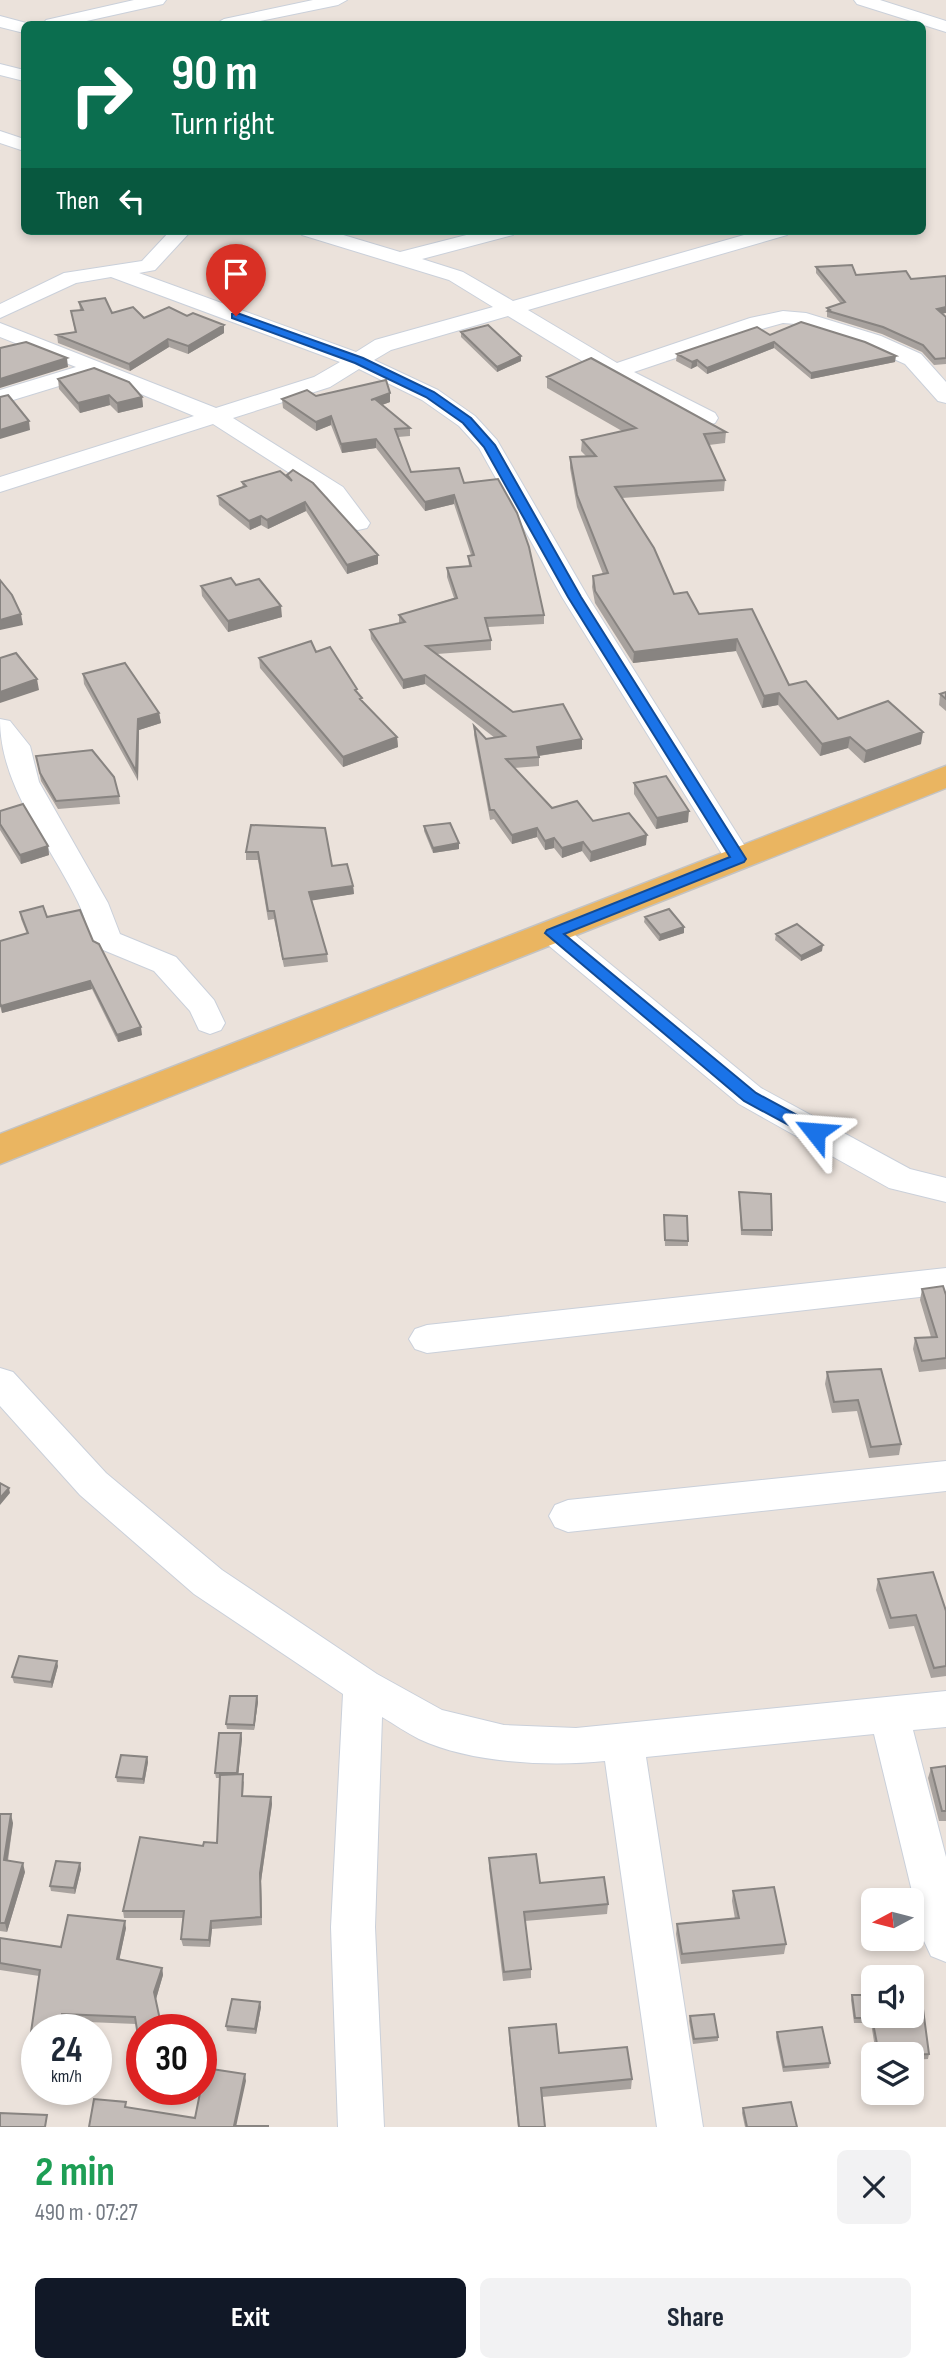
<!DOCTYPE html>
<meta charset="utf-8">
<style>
body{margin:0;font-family:"Sofia Sans Condensed",sans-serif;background:#f2f2f3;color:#1f2937;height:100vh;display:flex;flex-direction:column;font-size:26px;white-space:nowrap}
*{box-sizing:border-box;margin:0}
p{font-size:23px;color:#747a83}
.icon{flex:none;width:38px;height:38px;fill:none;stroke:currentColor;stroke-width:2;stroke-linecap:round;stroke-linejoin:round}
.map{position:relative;height:2127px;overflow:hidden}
.panel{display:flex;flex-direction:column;background:#fff;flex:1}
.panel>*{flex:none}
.guide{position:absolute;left:21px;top:21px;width:905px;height:214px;border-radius:10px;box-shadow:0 4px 10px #0003;background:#0b6e4f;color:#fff;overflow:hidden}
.needle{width:46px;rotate:263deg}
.fabs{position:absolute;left:861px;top:1888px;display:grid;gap:14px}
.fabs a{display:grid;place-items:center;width:63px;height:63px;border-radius:10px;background:#fff;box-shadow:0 4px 10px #0003;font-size:35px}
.speed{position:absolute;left:21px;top:2014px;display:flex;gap:14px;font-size:35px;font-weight:700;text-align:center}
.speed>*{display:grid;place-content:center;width:91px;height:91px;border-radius:50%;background:#fff;box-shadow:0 4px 10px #0003;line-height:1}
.speed small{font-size:18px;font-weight:400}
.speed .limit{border:10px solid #d22;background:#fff;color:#111}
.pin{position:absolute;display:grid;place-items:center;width:60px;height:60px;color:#fff;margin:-72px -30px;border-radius:50% 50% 50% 0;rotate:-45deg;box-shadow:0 0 7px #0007}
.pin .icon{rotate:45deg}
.me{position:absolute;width:77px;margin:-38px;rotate:298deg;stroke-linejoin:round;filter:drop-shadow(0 0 5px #0008)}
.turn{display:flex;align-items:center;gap:24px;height:147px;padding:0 35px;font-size:32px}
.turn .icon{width:91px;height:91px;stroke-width:2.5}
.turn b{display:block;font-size:49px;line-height:60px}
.then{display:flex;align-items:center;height:66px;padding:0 35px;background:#0003;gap:14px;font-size:26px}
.round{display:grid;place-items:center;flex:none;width:74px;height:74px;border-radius:10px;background:#f2f2f3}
.headline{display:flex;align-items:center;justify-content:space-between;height:119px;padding:0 35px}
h1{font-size:42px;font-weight:700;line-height:52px;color:#1e9e55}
.action{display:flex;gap:14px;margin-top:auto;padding:14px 35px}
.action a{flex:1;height:80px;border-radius:10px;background:#111827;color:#fff;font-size:28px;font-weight:700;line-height:80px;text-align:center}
.action a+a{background:#f2f2f3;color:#1f2937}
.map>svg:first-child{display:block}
</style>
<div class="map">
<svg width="946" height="2127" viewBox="0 0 946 2127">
<rect width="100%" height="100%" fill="#ebe2db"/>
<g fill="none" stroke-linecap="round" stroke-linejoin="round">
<defs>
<path id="street" d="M 134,0 L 166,0 L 163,4 L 73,24 L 43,24 L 46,20 Z
M 313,0 L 347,0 L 338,5 L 246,24 L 215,24 L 224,19 Z
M 854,0 L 880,0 L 946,21 L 946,32 L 857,4 Z
M 0,16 L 30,24 L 24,24 L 24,33 L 0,27 Z
M 0,64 L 24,70 L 24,81 L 0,75 Z
M 0,131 L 24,139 L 24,151 L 0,143 Z
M 170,231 L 191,231 L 155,270 L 139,273 L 356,352 L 375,340 L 493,307 L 449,280 L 302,235 L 299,231 L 330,231 L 400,252 L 482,231 L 516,231 L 513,235 L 422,259 L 463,272 L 513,301 L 758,231 L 790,231 L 787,235 L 528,310 L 617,363 L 750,318 L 783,311 L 806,313 L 881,336 L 921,354 L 946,382 L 946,403 L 938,401 L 905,364 L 865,346 L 796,324 L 783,323 L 765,328 L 634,372 L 715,413 L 718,418 L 715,423 L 707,425 L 607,376 L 508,316 L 391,350 L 374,360 L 438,390 L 475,416 L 497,440 L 588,597 L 753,859 L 749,865 L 739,868 L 729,865 L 725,859 L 562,597 L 479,448 L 459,426 L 422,400 L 359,369 L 330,387 L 233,418 L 343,487 L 370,523 L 367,528 L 358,530 L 349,528 L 327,497 L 213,424 L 0,492 L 0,477 L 194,416 L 95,375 L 0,404 L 0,390 L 76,367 L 0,337 L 0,323 L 216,408 L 314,377 L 340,362 L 111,277 L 76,283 L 0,318 L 0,304 L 64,273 L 142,261 Z
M 0,719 L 10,721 L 30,746 L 39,782 L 108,903 L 120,934 L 176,957 L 214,1000 L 225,1023 L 221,1030 L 210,1034 L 199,1030 L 190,1011 L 154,971 L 96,947 C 88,933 85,916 78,902 C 49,842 0,787 0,719 Z
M 553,923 L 564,926 L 761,1088 L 910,1169 L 946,1178 L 946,1202 L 889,1188 L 739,1104 L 542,940 L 538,933 L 542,926 Z
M 946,1268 L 946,1294 L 427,1353 L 415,1349 L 409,1339 L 415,1329 L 427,1325 Z
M 0,1368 L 13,1372 L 106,1473 L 222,1570 L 377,1674 L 442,1710 L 504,1725 L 576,1728 L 946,1691 L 946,1727 L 913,1730 L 946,1857 L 946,1962 L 931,1956 L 924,1941 L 874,1734 L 646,1757 L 703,2127 L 657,2127 L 605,1761 C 550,1767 470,1763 419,1739 C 407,1733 394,1724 382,1717 L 375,1927 L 384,2127 L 338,2127 L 331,1927 L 343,1694 L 194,1594 L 80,1495 L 0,1406 Z
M 946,1461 L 946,1491 L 568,1532 L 555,1527 L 549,1516 L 555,1505 L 568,1500 Z"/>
<path id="primary" d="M 946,766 L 946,788 L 0,1164 L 0,1134 Z"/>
</defs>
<!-- street casing -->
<use href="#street" stroke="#cad0da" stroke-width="2"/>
<!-- primary casing -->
<use href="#primary" stroke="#c3c3c3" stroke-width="3"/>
<!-- street -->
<use href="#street" fill="#fff" fill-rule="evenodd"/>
<!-- primary -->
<use href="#primary" fill="#eab561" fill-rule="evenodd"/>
</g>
<!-- wall -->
<path fill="#a8a29e" d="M 816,267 L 856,275 L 911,279 L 946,317 L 946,364 L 934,365 L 922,352 L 882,334 L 827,317 L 827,308 L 841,304 L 816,273 Z
M 79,302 L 112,313 L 144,318 L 187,316 L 224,333 L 188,354 L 169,347 L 130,371 L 58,343 L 57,335 L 75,332 L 71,311 L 80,310 Z
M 461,332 L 521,361 L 497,372 L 461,337 Z
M 770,335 L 895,362 L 811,379 L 774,348 L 707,374 L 697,366 L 691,369 L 676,361 L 677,354 Z
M 547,377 L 726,432 L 725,443 L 709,445 L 725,480 L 724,491 L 622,498 L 674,594 L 699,614 L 752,609 L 789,685 L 838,719 L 921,744 L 864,763 L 848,748 L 820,756 L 778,705 L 762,708 L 736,651 L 633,663 L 595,603 L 592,587 L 593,576 L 603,574 L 577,507 L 570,468 L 570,457 L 586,456 L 581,451 L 582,440 L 622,431 L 547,388 Z
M 58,379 L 142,397 L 143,407 L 118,413 L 110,405 L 80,413 L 59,389 Z
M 316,396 L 390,402 L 382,405 L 410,428 L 410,436 L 398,437 L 411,472 L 464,483 L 544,615 L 544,624 L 488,627 L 491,640 L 491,650 L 437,654 L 513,712 L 582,739 L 582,749 L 539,756 L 539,766 L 514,768 L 552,808 L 593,821 L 646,845 L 590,862 L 582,851 L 562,858 L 554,848 L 545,850 L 537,837 L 512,844 L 494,819 L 490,820 L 474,735 L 474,726 L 486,739 L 495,738 L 425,684 L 403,689 L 371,639 L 370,630 L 399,623 L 399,615 L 454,598 L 447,577 L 447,568 L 469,566 L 468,556 L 471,555 L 454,504 L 425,511 L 376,448 L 342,453 L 331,425 L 316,431 L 283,408 L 282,399 Z
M 287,475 L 378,564 L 347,574 L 306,511 L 268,529 L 261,525 L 250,530 L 219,505 L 218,496 L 243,488 L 242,482 L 288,478 Z
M 236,585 L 282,617 L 228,632 L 202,596 L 201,586 Z
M 316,652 L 357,689 L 357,693 L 362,701 L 397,737 L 398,747 L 343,767 L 260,668 L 259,658 Z
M 83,674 L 159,713 L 161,723 L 139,730 L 138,781 L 84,684 Z
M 946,692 L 946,711 L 939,705 L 940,694 Z
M 36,756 L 119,796 L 120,804 L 58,809 L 41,781 Z
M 634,783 L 688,822 L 656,829 L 634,794 Z
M 0,811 L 48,846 L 49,855 L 21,864 L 0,830 Z
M 251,825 L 332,866 L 353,886 L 354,894 L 311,900 L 327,954 L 328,962 L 284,967 L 274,919 L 268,920 L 258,860 L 246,860 L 246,852 Z
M 424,826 L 459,843 L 459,849 L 433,853 L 424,831 Z
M 20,912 L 47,917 L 93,941 L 142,1035 L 118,1042 L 92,989 L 2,1013 L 0,1006 L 0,941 L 27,934 L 21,919 Z
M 645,917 L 684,933 L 659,941 L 644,922 Z
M 776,934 L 822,951 L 801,961 L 775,940 Z
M 739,1192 L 772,1230 L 772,1236 L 741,1235 Z
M 664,1215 L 688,1241 L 688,1246 L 665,1246 Z
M 922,1289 L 946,1295 L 946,1369 L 919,1372 L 913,1349 L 915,1338 L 931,1337 L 920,1300 Z
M 881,1369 L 901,1444 L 899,1455 L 869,1458 L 857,1411 L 832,1413 L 825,1384 L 827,1372 Z
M 878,1579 L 946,1611 L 946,1676 L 931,1678 L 914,1626 L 889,1629 L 876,1590 Z
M 58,1666 L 52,1688 L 14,1683 L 12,1677 Z
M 257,1696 L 258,1702 L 254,1730 L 227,1729 L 226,1724 Z
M 241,1733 L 242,1739 L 238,1775 L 244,1782 L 243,1796 L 271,1797 L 272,1804 L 261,1881 L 262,1925 L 212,1929 L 210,1947 L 183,1946 L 181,1939 L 183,1918 L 124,1918 L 123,1911 L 203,1846 L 217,1843 L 220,1778 L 216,1778 L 215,1773 Z
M 147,1757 L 148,1762 L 144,1784 L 117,1782 L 116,1777 Z
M 946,1766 L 946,1821 L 939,1821 L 928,1778 L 931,1768 Z
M 0,1814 L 13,1823 L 8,1861 L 25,1872 L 7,1932 L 0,1931 Z
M 489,1858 L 540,1883 L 608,1904 L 607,1914 L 525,1921 L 531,1969 L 531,1978 L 503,1981 L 489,1868 Z
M 80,1863 L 81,1869 L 75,1894 L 51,1891 L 50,1886 Z
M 733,1891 L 786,1944 L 784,1954 L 681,1964 L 676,1934 L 677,1924 L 735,1919 L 732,1901 Z
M 126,1928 L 119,1960 L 162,1968 L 163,1975 L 156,1999 L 162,2030 L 142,2030 L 142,2042 L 139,2043 L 136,2024 L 64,2021 L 62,2030 L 37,2030 L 37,2046 L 32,2046 L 30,2039 L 39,1976 L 0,1970 L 0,1938 L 61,1947 Z
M 852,1995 L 929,2054 L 928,2059 L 912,2060 L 912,2054 L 876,2054 L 871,2023 L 854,2023 L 851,2000 Z
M 261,2007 L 256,2034 L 227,2031 L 226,2026 Z
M 690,2016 L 718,2037 L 718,2041 L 693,2044 L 689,2021 Z
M 509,2028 L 559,2053 L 632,2079 L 631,2089 L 542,2097 L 545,2127 L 518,2127 L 509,2038 Z
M 777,2032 L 830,2063 L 829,2068 L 783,2072 L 776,2037 Z
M 743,2108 L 797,2127 L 745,2127 L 742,2113 Z"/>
<!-- shaded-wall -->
<path fill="#888481" d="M 946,307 L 946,313 L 936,315 L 937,309 Z
M 224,325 L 224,333 L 188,354 L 188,346 Z
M 168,339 L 169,347 L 130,371 L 129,364 Z
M 774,342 L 774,348 L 707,374 L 707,368 Z
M 521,356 L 521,361 L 497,372 L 497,367 Z
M 896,356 L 895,362 L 811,379 L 811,373 Z
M 67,358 L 68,367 L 0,388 L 0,379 Z
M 697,360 L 697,366 L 691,369 L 692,362 Z
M 390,393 L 390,402 L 371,409 L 371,400 Z
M 109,395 L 110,405 L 80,413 L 78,403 Z
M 142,397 L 143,407 L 118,413 L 117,403 Z
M 331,416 L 331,425 L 316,431 L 316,422 Z
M 29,421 L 30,430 L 0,439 L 0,430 Z
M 376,439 L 376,448 L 342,453 L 341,444 Z
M 454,495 L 454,504 L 425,511 L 425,502 Z
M 305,502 L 306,511 L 268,529 L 267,520 Z
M 261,516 L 261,525 L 250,530 L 249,521 Z
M 378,555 L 378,564 L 347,574 L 347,565 Z
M 281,606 L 282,617 L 228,632 L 228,621 Z
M 21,614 L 23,625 L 0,630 L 0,620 Z
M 737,639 L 736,651 L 633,663 L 634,652 Z
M 425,675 L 425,684 L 403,689 L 403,680 Z
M 37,679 L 39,690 L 0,703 L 0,692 Z
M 779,693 L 778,705 L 762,708 L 764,696 Z
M 159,713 L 161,723 L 139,730 L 138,781 L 136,771 L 138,719 Z
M 923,732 L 921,744 L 864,763 L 866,751 Z
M 397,737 L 398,747 L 343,767 L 343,757 Z
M 850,737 L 848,748 L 820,756 L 822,744 Z
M 582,739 L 582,749 L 537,756 L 537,747 Z
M 689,811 L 688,822 L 656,829 L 657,818 Z
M 537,828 L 537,837 L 512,844 L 512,835 Z
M 647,835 L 646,845 L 590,862 L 591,852 Z
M 554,838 L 554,848 L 545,850 L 545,841 Z
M 583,842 L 582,851 L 562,858 L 562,848 Z
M 459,843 L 459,849 L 433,853 L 433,848 Z
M 48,846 L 49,855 L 21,864 L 20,855 Z
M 353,886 L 354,894 L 309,901 L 309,892 Z
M 684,927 L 684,933 L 659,941 L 660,935 Z
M 823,945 L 822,951 L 801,961 L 801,956 Z
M 90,981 L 92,989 L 2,1013 L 1,1006 Z
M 141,1027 L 142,1035 L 118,1042 L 117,1035 Z
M 9,1488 L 10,1493 L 0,1505 L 0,1498 Z
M 57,1661 L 58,1666 L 52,1688 L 51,1682 Z
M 257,1696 L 258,1702 L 254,1730 L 254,1725 Z
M 241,1733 L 242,1739 L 238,1778 L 237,1773 Z
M 147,1757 L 148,1762 L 144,1784 L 143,1779 Z
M 271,1797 L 272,1804 L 261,1881 L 262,1925 L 260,1873 Z
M 11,1814 L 13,1823 L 6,1869 L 4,1860 Z
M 23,1863 L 25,1872 L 7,1932 L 5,1923 Z
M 80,1863 L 81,1869 L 75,1894 L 74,1888 Z
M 125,1921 L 126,1928 L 118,1966 L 117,1959 Z
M 211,1921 L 212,1929 L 210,1947 L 209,1940 Z
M 162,1968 L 163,1975 L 156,1999 L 154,1992 Z
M 260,2002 L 261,2007 L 256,2034 L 255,2029 Z
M 62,2014 L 64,2021 L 62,2030 L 60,2030 Z
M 142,2035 L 142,2042 L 139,2043 L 138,2036 Z
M 245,2074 L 246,2081 L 236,2127 L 234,2127 Z"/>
<!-- building -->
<path fill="#c3bcb8" stroke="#888481" stroke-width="2" d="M 852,265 L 856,275 L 906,271 L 911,279 L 946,276 L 946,307 L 937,309 L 946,317 L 946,358 L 935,359 L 923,345 L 883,327 L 828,311 L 830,310 L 827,308 L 845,302 L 816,267 Z
M 105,298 L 112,313 L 133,307 L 144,318 L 169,307 L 187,316 L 193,313 L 224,325 L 188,346 L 168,339 L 129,364 L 57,335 L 76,332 L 71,311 L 83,310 L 79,302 Z
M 801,322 L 865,342 L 896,356 L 811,373 L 774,342 L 707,368 L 697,360 L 692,362 L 677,354 L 757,327 L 770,335 Z
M 488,325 L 521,356 L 497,367 L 461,332 Z
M 26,342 L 67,358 L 0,379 L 0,348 Z
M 591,358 L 726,432 L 704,434 L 725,480 L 615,487 L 654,548 L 674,594 L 687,592 L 699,614 L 752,609 L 789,685 L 806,681 L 838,719 L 888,701 L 923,732 L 866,751 L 850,737 L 822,744 L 779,693 L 764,696 L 737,639 L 634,652 L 595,591 L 593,576 L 608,573 L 577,495 L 570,457 L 596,456 L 582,440 L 636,428 L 547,377 Z
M 94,368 L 129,382 L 142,397 L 117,403 L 109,395 L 78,403 L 58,379 Z
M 386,380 L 390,393 L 371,400 L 375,399 L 410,428 L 395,429 L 411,472 L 459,468 L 464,483 L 498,479 L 517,513 L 529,547 L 544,615 L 485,618 L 491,640 L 426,646 L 513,712 L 563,704 L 582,739 L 537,747 L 539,757 L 506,759 L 552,808 L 577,801 L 593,821 L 629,813 L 647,835 L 591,852 L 583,842 L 562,848 L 554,838 L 545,841 L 537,828 L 512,835 L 494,810 L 490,810 L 474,726 L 486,739 L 505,736 L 425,675 L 403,680 L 370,630 L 405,622 L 399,615 L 457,598 L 447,568 L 471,566 L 468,556 L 474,555 L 454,495 L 425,502 L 376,439 L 341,444 L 331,416 L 316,422 L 282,399 L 307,390 L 316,396 Z
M 8,395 L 29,421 L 0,430 L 0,397 Z
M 293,470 L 313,483 L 378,555 L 347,565 L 305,502 L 267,520 L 261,516 L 249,521 L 218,496 L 246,486 L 242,482 L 280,471 L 292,481 L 287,475 Z
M 231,578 L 236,585 L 259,579 L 281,606 L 228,621 L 201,586 Z
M 0,580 L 12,595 L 21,614 L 0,620 Z
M 311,641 L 316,652 L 330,647 L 357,689 L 355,690 L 362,698 L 360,699 L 397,737 L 343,757 L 259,658 Z
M 16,653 L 37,679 L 0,692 L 0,658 Z
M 125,663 L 159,713 L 138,719 L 136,771 L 83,674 Z
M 946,692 L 946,699 L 940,694 Z
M 92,750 L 114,777 L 119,796 L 56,801 L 40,773 L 36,756 Z
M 666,776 L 689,811 L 657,818 L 634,783 Z
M 23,804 L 48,846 L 20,855 L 0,824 L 0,811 Z
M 450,823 L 459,843 L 433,848 L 424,826 Z
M 251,825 L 325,828 L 332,866 L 347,864 L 353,886 L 309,892 L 327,954 L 283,959 L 274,911 L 268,911 L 258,852 L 246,852 Z
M 43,906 L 47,917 L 80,910 L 93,941 L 99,944 L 141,1027 L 117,1035 L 90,981 L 1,1006 L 0,1003 L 0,941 L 28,933 L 20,912 Z
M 669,909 L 684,927 L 660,935 L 645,917 Z
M 797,924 L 823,945 L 801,956 L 776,934 Z
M 739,1192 L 771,1194 L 772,1230 L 742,1230 Z
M 664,1215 L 687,1216 L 688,1241 L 665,1240 Z
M 943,1286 L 946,1295 L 946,1358 L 922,1361 L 915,1338 L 937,1337 L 922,1289 Z
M 881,1369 L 901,1444 L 871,1447 L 858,1400 L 834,1402 L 827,1372 Z
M 0,1483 L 9,1488 L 0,1498 Z
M 933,1572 L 946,1611 L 946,1666 L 934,1668 L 916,1615 L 891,1618 L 878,1579 Z
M 19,1656 L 57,1661 L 51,1682 L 12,1677 Z
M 230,1696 L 257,1696 L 254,1725 L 226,1724 Z
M 219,1733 L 241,1733 L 237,1773 L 215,1773 Z
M 121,1755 L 147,1757 L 143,1779 L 116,1777 Z
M 946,1766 L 946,1811 L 942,1811 L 931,1768 Z
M 243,1774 L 242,1796 L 271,1797 L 260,1873 L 261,1917 L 211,1921 L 209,1940 L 181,1939 L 184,1911 L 123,1911 L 140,1837 L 203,1846 L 204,1842 L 217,1843 L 220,1775 Z
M 0,1814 L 11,1814 L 4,1860 L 23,1863 L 5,1923 L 0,1923 Z
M 536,1854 L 540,1883 L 604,1877 L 608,1904 L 524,1912 L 531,1969 L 504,1972 L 489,1858 Z
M 56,1861 L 80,1863 L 74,1888 L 50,1886 Z
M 774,1887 L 786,1944 L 682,1954 L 677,1924 L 739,1918 L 733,1891 Z
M 68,1915 L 125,1921 L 117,1959 L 162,1968 L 154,1992 L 162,2029 L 142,2030 L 142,2035 L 138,2036 L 135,2017 L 62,2014 L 60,2030 L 37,2030 L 37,2039 L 30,2039 L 40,1970 L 0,1963 L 0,1938 L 61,1947 Z
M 912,1994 L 921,1994 L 929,2054 L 912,2055 L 879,2054 L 872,2018 L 855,2018 L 852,1995 L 873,1995 L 873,2016 L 912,2016 Z
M 232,1999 L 260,2002 L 255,2029 L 226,2026 Z
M 714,2014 L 718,2037 L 694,2039 L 690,2016 Z
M 556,2024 L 559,2053 L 627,2047 L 632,2079 L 541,2088 L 545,2127 L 519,2127 L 509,2028 Z
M 822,2027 L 830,2063 L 784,2067 L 777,2032 Z
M 205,2068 L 245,2074 L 234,2126 L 268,2126 L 268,2127 L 89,2127 L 94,2099 L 126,2102 L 125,2107 L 195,2118 Z
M 791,2102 L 797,2127 L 747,2127 L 743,2108 Z
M 0,2113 L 47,2115 L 45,2127 L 0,2127 Z"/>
<!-- route -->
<path fill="#1a73e8" stroke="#114b97" stroke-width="2" d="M 232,314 L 240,314 L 363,358 L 434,392 L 471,418 L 495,445 L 581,597 L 746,859 L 744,862 L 564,934 L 756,1093 L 821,1128 L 823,1132 L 821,1136 L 809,1136 L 744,1101 L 545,933 L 547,930 L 730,857 L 568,597 L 484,447 L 463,423 L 426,397 L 355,363 L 232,318 Z"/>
</svg>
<div class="fabs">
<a><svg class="needle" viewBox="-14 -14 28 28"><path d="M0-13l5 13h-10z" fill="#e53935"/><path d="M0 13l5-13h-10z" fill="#747a83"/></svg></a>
<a><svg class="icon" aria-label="sound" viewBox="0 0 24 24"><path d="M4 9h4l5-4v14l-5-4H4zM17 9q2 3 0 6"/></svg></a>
<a><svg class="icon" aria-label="layers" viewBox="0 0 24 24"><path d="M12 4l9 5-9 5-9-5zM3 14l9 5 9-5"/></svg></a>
</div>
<div class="speed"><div>24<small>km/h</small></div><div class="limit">30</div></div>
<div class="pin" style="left:236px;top:316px;background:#d93025"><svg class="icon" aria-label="arrive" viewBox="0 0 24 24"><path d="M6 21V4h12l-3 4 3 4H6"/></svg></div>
<svg class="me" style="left:815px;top:1132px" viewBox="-20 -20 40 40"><path d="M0-17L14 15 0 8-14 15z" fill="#1a73e8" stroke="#fff" stroke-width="4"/></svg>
<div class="guide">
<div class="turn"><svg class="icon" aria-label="right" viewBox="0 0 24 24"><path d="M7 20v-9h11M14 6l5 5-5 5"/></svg><div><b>90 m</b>Turn right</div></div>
<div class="then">Then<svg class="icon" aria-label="left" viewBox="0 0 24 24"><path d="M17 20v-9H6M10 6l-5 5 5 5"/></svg></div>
</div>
</div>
<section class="panel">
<div class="headline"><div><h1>2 min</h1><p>490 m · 07:27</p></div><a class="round"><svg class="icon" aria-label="close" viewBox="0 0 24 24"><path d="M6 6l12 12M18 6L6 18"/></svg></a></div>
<div class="action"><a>Exit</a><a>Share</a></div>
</section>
